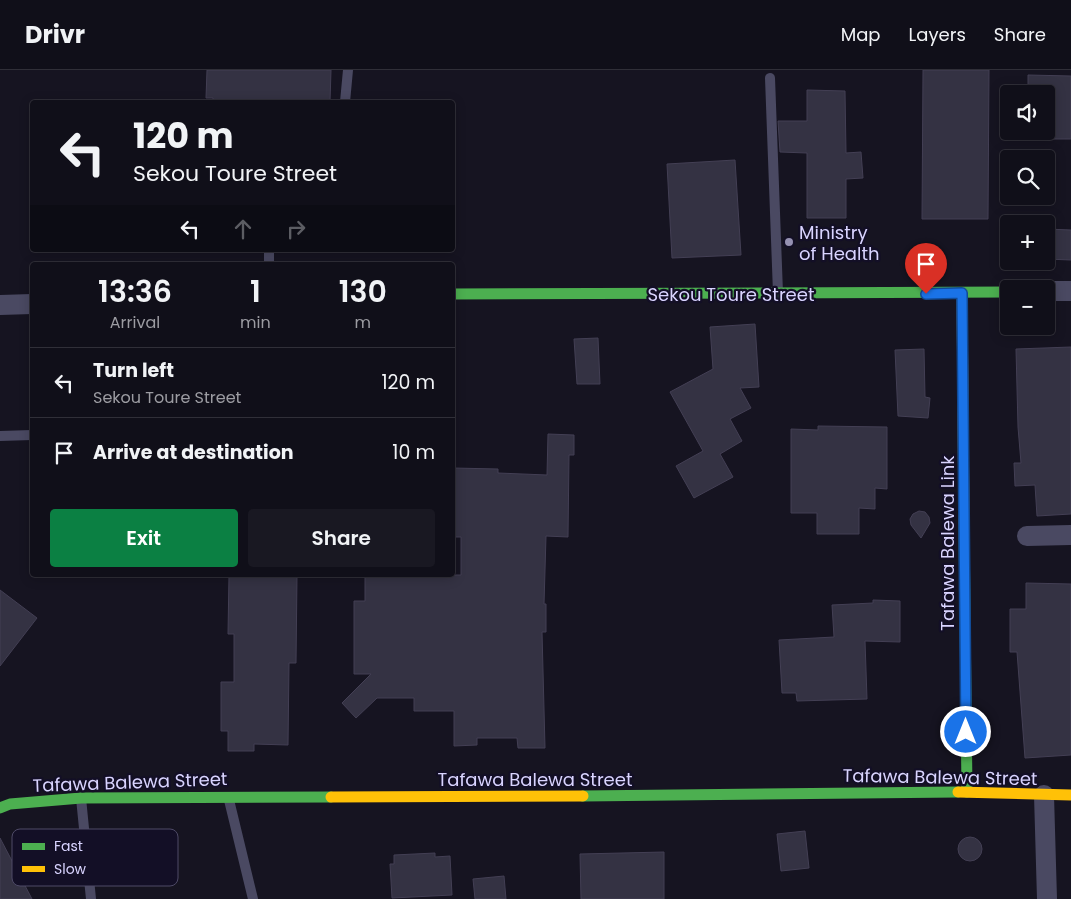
<!DOCTYPE html>
<meta charset="utf-8">
<style>
body{margin:0;font-family:Poppins,sans-serif;background:#191822;color:#f1f3f6;height:100vh;display:flex;flex-direction:column;font-size:19px;white-space:nowrap}
*{box-sizing:border-box;margin:0}
p{font-size:16px;color:#9c9ca2}
.icon{flex:none;width:28px;height:28px;fill:none;stroke:currentColor;stroke-width:2;stroke-linecap:round;stroke-linejoin:round}
.map{position:relative;flex:1;overflow:hidden}
.drawer{position:absolute;left:30px;top:192px;width:425px;height:315px;display:flex;flex-direction:column;background:#100f19;border-radius:5px;box-shadow:0 2px 12px #0003,0 0 0 1px #302f38}
.drawer>*{flex:none}
.hud{position:absolute;left:30px;top:30px;width:425px;height:152px;border-radius:5px;box-shadow:0 2px 12px #0003,0 0 0 1px #302f38;background:#100f19;color:#f1f3f6;overflow:hidden}
.fabs{position:absolute;left:1000px;top:15px;display:grid;gap:10px}
.fabs a{display:grid;place-items:center;width:55px;height:55px;border-radius:5px;background:#100f19;box-shadow:0 2px 12px #0003,0 0 0 1px #302f38;font-size:25px}
.pin{position:absolute;display:grid;place-items:center;width:42px;height:42px;color:#fff;margin:-51px -21px;border-radius:50% 50% 50% 0;rotate:-45deg;box-shadow:0 0 5px #0007}
.pin .icon{rotate:45deg}
.me{position:absolute;width:55px;margin:-28px;rotate:0deg;stroke-linejoin:round;filter:drop-shadow(0 0 4px #0008)}
.turn{display:flex;align-items:center;gap:18px;height:105px;padding:0 20px;font-size:22px}
.turn .icon{width:65px;height:65px;stroke-width:2.5}
.turn b{display:block;font-size:35px;line-height:42px}
.lanes{display:flex;align-items:center;height:48px;padding:0 20px;background:#0003;justify-content:center;gap:25px;direction:ltr}
.lanes .off{opacity:.35}
.eta{display:flex;justify-content:space-evenly;align-items:center;height:85px;text-align:center}
.eta b{font-size:30px;font-weight:600;line-height:35px}
.cta{display:flex;gap:10px;margin-top:auto;padding:10px 20px}
.cta a{flex:1;height:58px;border-radius:5px;background:#0b8043;color:#fff;font-size:20px;font-weight:600;line-height:58px;text-align:center}
.cta a+a{background:#191822;color:#f1f3f6}
ul{padding:0;list-style:none}
li{display:flex;align-items:center;gap:15px;height:70px;padding:0 20px;border-top:1px solid #302f38}
li div{flex:1}
li b{display:block;font-size:19px}
li em{font-style:normal}
header{display:flex;align-items:center;gap:30px;box-sizing:border-box;height:70px;padding:0 25px;background:#100f19;border-bottom:1px solid #302f38}
header strong{font-size:24px}
nav{display:flex;gap:28px;margin-inline-start:auto;font-size:18px}
.map>svg:first-child{display:block}
</style>
<header>
<strong>Drivr</strong>
<nav><a>Map</a><a>Layers</a><a>Share</a></nav>
</header>
<div class="map">
<svg width="1071" height="829" viewBox="0 0 1071 829">
<rect width="100%" height="100%" fill="#161421"/>
<!-- building -->
<path fill="#343243" stroke="#433f54" d="M 207,0 L 331,0 L 330,32 L 213,32 L 213,28 L 206,28 Z
M 923,0 L 989,0 L 988,149 L 922,149 Z
M 1028,5 L 1071,6 L 1071,69 L 1046,69 L 1046,24 L 1028,24 Z
M 807,20 L 845,21 L 846,83 L 861,82 L 863,108 L 846,109 L 846,148 L 807,148 L 807,83 L 780,82 L 778,51 L 807,51 Z
M 735,90 L 741,185 L 672,188 L 667,94 Z
M 1046,159 L 1071,160 L 1071,190 L 1046,189 Z
M 755,254 L 759,317 L 740,318 L 751,338 L 730,349 L 742,371 L 720,384 L 733,407 L 694,428 L 676,396 L 703,381 L 670,322 L 713,299 L 710,257 Z
M 598,268 L 600,314 L 577,314 L 574,269 Z
M 1071,277 L 1071,444 L 1037,446 L 1035,415 L 1015,416 L 1014,393 L 1021,393 L 1018,357 L 1016,279 Z
M 924,279 L 925,327 L 930,328 L 928,348 L 898,346 L 895,280 Z
M 818,356 L 887,357 L 887,419 L 875,418 L 875,439 L 859,438 L 859,464 L 817,464 L 817,443 L 791,443 L 791,359 L 818,360 Z
M 548,364 L 574,365 L 574,385 L 569,385 L 568,467 L 546,466 L 544,534 L 546,534 L 546,562 L 542,562 L 545,678 L 518,678 L 517,668 L 477,668 L 477,675 L 454,676 L 454,641 L 414,641 L 414,628 L 377,628 L 356,648 L 342,633 L 371,604 L 354,604 L 354,531 L 365,531 L 365,505 L 461,505 L 461,467 L 452,467 L 453,398 L 498,399 L 498,403 L 547,405 Z
M 919,441 L 925,442 L 929,447 L 930,453 L 921,468 L 911,455 L 910,449 L 913,444 Z
M 229,505 L 297,505 L 296,593 L 289,593 L 288,675 L 254,674 L 254,681 L 228,681 L 228,661 L 221,661 L 221,612 L 234,612 L 234,564 L 228,564 Z
M 1026,513 L 1071,514 L 1071,685 L 1025,688 L 1017,582 L 1010,582 L 1010,539 L 1026,539 Z
M 0,520 L 37,548 L 0,596 Z
M 873,530 L 900,531 L 900,572 L 865,571 L 867,629 L 797,631 L 796,623 L 782,623 L 779,570 L 834,567 L 832,535 L 873,533 Z
M 805,761 L 809,798 L 781,801 L 777,764 Z
M958 779a12 12 0 1 1 24 0a12 12 0 1 1-24 0Z
M 0,768 L 32,829 L 0,829 Z
M 664,782 L 664,829 L 581,829 L 580,784 Z
M 435,783 L 435,787 L 450,786 L 452,825 L 392,828 L 390,794 L 394,794 L 394,785 Z
M 504,806 L 506,829 L 475,829 L 473,809 Z"/>
<g fill="none" stroke-linecap="round" stroke-linejoin="round">
<!-- lane -->
<path stroke="#4a4962" stroke-width="10" d="M 770,8 L 778,223
M 345,32 L 348,0
M 269,195 L 269,180
M 0,366 L 32,365
M 81,728 L 91,829
M 229,730 L 253,829"/>
<!-- street -->
<path stroke="#4a4962" stroke-width="20" d="M 1046,221 L 1071,221
M 0,235 L 32,234
M 1027,466 L 1071,465
M 1044,725 L 1047,829"/>
<!-- fast -->
<path stroke="#4caf50" stroke-width="11" d="M 452,224 L 1009,222
M 964,453 L 967,722
M 583,726 L 958,722
M 0,738 L 10,734 L 81,728 L 331,727"/>
<!-- slow -->
<path stroke="#ffc107" stroke-width="11" d="M 962,223 L 964,453
M 958,722 L 1071,725
M 331,727 L 583,726"/>
</g>
<g fill="none" stroke-linecap="round" stroke-linejoin="round">
<defs>
<path id="route" d="M 926,224 L 962,223 L 966,662"/>
</defs>
<!-- route casing -->
<use href="#route" stroke="#114b97" stroke-width="12"/>
<!-- route -->
<use href="#route" stroke="#1a73e8" stroke-width="9"/>
</g>
<!-- markers -->
<circle fill="#9591b1" stroke="#130f26" stroke-width="2" cx="789" cy="172" r="5"/>
<g text-anchor="middle" dominant-baseline="central" stroke-width="4.5" stroke-linejoin="round" paint-order="stroke">
<!-- poi labels -->
<g font-size="18" fill="#d9d4ff" stroke="#130f26" text-anchor="start">
<text x="799" y="162">Ministry<tspan x="799" dy="21">of Health</tspan></text>
</g>
<!-- street labels -->
<g font-size="18" fill="#d9d4ff" stroke="#130f26">
<text x="731" y="224">Sekou Toure Street</text>
<text transform="translate(947 473) rotate(-90)">Tafawa Balewa Link</text>
<text transform="translate(940 707) rotate(1)">Tafawa Balewa Street</text>
<text x="535" y="709">Tafawa Balewa Street</text>
<text transform="translate(130 712) rotate(-2)">Tafawa Balewa Street</text>
</g>
</g>
<!-- legend -->
<rect x="12" y="759" width="166" height="57" rx="8" fill="#130f26" stroke="#4e4a67" stroke-width="1"/>
<rect x="22" y="773" width="23" height="7" fill="#4caf50"/>
<rect x="22" y="796" width="23" height="6" fill="#ffc107"/>
<g font-size="14" fill="#d9d4ff">
<text x="54" y="781">Fast</text>
<text x="54" y="804">Slow</text>
</g>
</svg>
<div class="fabs">
<a><svg class="icon" aria-label="sound" viewBox="0 0 24 24"><path d="M4 9h4l5-4v14l-5-4H4zM17 9q2 3 0 6"/></svg></a>
<a><svg class="icon" aria-label="search" viewBox="0 0 24 24"><circle cx="10" cy="10" r="6"/><path d="M15 15l6 6"/></svg></a>
<a>+</a>
<a>−</a>
</div>
<div class="pin" style="left:926px;top:224px;background:#d93025"><svg class="icon" aria-label="arrive" viewBox="0 0 24 24"><path d="M6 21V4h12l-3 4 3 4H6"/></svg></div>
<svg class="me" style="left:966px;top:662px" viewBox="-20 -20 40 40"><circle r="17" fill="#1a73e8" stroke="#fff" stroke-width="3"/><path d="M0-11L8 9 0 5-8 9z" fill="#fff"/></svg>
<div class="hud">
<div class="turn"><svg class="icon" aria-label="left" viewBox="0 0 24 24"><path d="M17 20v-9H6M10 6l-5 5 5 5"/></svg><div><b>120 m</b>Sekou Toure Street</div></div>
<div class="lanes"><svg class="icon" aria-label="left" viewBox="0 0 24 24"><path d="M17 20v-9H6M10 6l-5 5 5 5"/></svg><svg class="icon off" aria-label="ahead" viewBox="0 0 24 24"><path d="M12 20V5M6 11l6-6 6 6"/></svg><svg class="icon off" aria-label="right" viewBox="0 0 24 24"><path d="M7 20v-9h11M14 6l5 5-5 5"/></svg></div>
</div>
<section class="drawer">
<div class="eta">
<div><b>13:36</b><p>Arrival</p></div>
<div><b>1</b><p>min</p></div>
<div><b>130</b><p>m</p></div>
</div>
<ul>
<li><svg class="icon" aria-label="left" viewBox="0 0 24 24"><path d="M17 20v-9H6M10 6l-5 5 5 5"/></svg><div><b>Turn left</b><p>Sekou Toure Street</p></div><em>120 m</em></li>
<li><svg class="icon" aria-label="arrive" viewBox="0 0 24 24"><path d="M6 21V4h12l-3 4 3 4H6"/></svg><div><b>Arrive at destination</b></div><em>10 m</em></li>
</ul>
<div class="cta"><a>Exit</a><a>Share</a></div>
</section>
</div>
